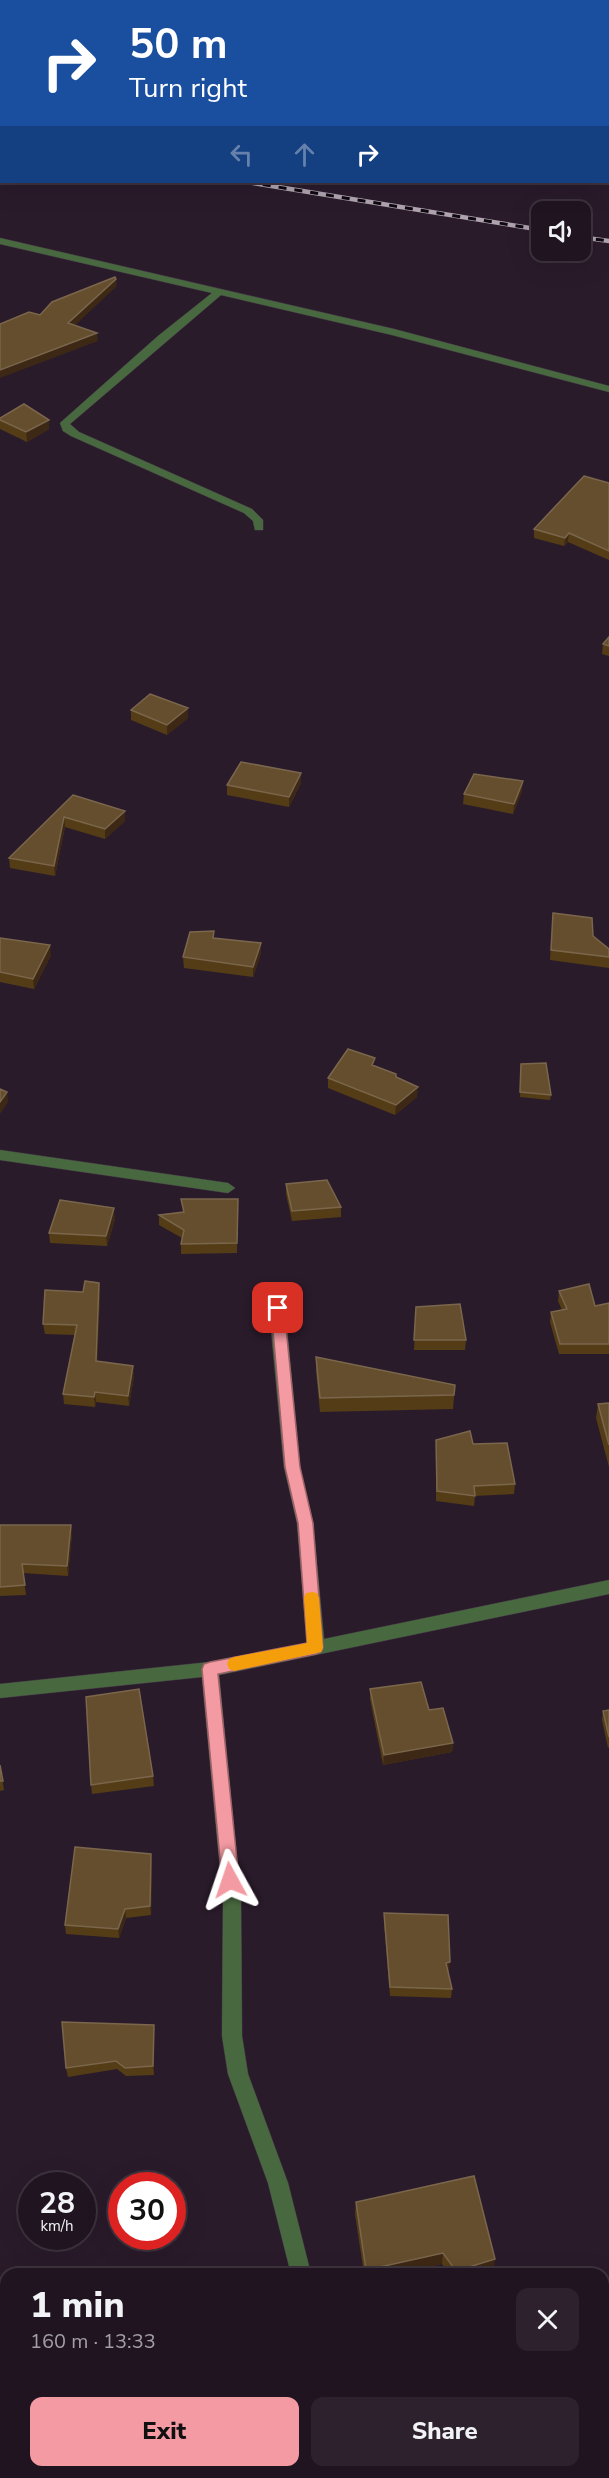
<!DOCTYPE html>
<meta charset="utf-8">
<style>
body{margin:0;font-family:"Nunito Sans",sans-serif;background:#2d212d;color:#f1f3f6;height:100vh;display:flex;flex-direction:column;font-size:22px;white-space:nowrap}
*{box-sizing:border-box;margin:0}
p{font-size:20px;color:#a29ea5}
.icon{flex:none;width:33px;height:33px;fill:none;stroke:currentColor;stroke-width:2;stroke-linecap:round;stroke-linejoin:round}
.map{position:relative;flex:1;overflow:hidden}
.side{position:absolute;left:0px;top:2268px;width:609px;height:210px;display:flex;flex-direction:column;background:#201420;border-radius:18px 18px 0 0;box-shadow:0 6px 24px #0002,0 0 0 2px #3d333e}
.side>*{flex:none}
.guide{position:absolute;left:0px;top:0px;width:609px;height:183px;box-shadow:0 6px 24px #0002,0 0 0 2px #3d333e;background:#1a4fa0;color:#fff;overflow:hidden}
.fabs{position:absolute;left:531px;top:201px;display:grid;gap:12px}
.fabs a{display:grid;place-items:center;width:60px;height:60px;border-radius:12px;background:#201420;box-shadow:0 6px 24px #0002,0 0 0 2px #3d333e;font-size:30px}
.speed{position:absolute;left:18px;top:2172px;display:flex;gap:12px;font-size:30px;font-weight:700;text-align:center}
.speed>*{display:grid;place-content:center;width:78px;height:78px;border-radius:50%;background:#201420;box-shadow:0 6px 24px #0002,0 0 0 2px #3d333e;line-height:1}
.speed small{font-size:15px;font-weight:400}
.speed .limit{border:9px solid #d22;background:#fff;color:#111}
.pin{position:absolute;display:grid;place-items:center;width:51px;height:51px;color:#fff;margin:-26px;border-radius:12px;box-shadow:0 3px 9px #0006}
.me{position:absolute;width:66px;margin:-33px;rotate:355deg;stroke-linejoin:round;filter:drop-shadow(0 0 4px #0008)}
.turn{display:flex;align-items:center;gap:21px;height:126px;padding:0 30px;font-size:27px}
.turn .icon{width:78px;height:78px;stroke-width:2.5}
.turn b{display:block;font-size:42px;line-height:51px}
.lanes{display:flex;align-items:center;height:57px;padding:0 30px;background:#0003;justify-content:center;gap:30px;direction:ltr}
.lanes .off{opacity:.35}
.round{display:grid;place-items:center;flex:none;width:63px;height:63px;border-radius:12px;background:#2d212d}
.summary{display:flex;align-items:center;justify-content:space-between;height:102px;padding:0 30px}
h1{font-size:36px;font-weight:800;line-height:45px}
.action{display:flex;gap:12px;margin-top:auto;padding:12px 30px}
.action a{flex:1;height:69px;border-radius:12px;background:#f49aa2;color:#111;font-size:24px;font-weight:800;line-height:69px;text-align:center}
.action a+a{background:#2d212d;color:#f1f3f6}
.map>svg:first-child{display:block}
</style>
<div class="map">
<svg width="609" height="2478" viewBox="0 0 609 2478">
<rect width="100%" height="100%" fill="#2a1b2b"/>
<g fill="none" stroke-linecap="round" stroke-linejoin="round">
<defs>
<path id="street" d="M 392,0 L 401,0 L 403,2 L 393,2 Z
M 609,74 L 609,80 L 608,80 L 608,75 Z
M 0,238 L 394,329 L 609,386 L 609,392 L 392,335 L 221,295 L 70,424 L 79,432 L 252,509 L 263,520 L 263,530 L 255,530 L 253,521 L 244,513 L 71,436 L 63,431 L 60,423 L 158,336 L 212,293 L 0,244 Z
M 0,1150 L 228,1183 L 235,1188 L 228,1193 L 0,1160 Z
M 277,1302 L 282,1304 L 285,1308 L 300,1467 L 313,1523 L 324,1639 L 609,1580 L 609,1594 L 219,1675 L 241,1901 L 242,2036 L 248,2074 L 288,2183 L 311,2274 L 291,2274 L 268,2183 L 228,2074 L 222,2036 L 223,1901 L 202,1677 L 0,1698 L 0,1684 L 210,1662 L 307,1643 L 297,1523 L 284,1467 L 269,1308 L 272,1304 Z
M 307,2472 L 329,2472 L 327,2478 L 305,2478 Z
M 364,2472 L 386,2472 L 388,2478 L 366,2478 Z"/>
</defs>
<!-- street casing -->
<use href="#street" stroke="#453746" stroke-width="1"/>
<!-- street -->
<use href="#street" fill="#48693f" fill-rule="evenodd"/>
<defs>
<path id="rail" d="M 247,182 L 542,230
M 580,237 L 609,241"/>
</defs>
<!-- rail casing -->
<use href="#rail" stroke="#afa3b0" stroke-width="4.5"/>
<!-- rail -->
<use href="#rail" stroke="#0e080f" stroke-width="3" stroke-dasharray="8" stroke-linecap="butt"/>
</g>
<!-- wall -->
<path fill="#543d16" d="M 0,418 L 49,429 L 27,442 L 0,429 Z
M 609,483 L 609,560 L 568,542 L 564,546 L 534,538 L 534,529 Z
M 609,637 L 609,656 L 602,654 L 603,644 Z
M 131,710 L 188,718 L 167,735 L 131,720 Z
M 301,783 L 289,807 L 227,795 L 227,785 Z
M 522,791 L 513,814 L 463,804 L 464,794 Z
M 73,795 L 125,821 L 105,839 L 65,827 L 55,876 L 10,868 L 9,858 Z
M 553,913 L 609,949 L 609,968 L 550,960 Z
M 0,938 L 51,955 L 34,989 L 0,982 Z
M 214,938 L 261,953 L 253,977 L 184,968 L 183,957 Z
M 521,1064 L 551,1095 L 550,1100 L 520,1097 Z
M 374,1066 L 396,1078 L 417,1097 L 395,1115 L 328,1088 L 328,1078 Z
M 286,1184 L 341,1207 L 341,1217 L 292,1221 L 286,1194 Z
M 181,1199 L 238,1199 L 237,1253 L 181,1254 L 181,1244 L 182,1238 L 159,1225 L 159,1215 L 183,1212 Z
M 115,1219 L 107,1246 L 50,1243 L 49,1233 Z
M 99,1283 L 100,1293 L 97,1361 L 134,1376 L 129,1406 L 96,1402 L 95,1407 L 64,1404 L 63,1394 L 75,1335 L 45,1334 L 43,1324 L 83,1292 Z
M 559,1291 L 595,1306 L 609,1303 L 609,1354 L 559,1354 L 550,1322 L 551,1312 L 562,1310 L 558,1301 Z
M 416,1307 L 466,1340 L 465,1350 L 414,1350 Z
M 316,1357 L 455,1385 L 453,1409 L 320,1412 L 316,1371 Z
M 609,1403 L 609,1467 L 596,1418 L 598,1404 Z
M 436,1440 L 473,1444 L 515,1484 L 514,1494 L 475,1496 L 474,1506 L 436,1501 Z
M 0,1525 L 72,1534 L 68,1576 L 23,1573 L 26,1595 L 0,1596 Z
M 370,1689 L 429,1710 L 453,1743 L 452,1752 L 383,1765 L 370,1699 Z
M 609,1710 L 609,1747 L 608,1748 L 602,1720 L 603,1711 Z
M 0,1764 L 4,1790 L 0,1791 Z
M 153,1776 L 154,1786 L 92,1794 L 91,1785 Z
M 152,1863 L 151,1915 L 126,1918 L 119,1938 L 66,1934 L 65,1925 Z
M 384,1913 L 449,1971 L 448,1971 L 452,1989 L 451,1998 L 390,1996 L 384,1922 Z
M 154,2025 L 154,2075 L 126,2076 L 117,2069 L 68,2077 L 66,2068 Z
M 356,2202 L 494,2270 L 480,2274 L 449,2274 L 442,2264 L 397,2274 L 364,2274 L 355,2214 Z"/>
<!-- shaded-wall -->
<path fill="#3d2815" d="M 116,279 L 117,286 L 69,331 L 68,323 Z
M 97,333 L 98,341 L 0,378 L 0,370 Z
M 49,420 L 49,429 L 27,442 L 26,432 Z
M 569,533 L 568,542 L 564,546 L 565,538 Z
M 188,708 L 188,718 L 167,735 L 167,725 Z
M 301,773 L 301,783 L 289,807 L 289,797 Z
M 523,781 L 522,791 L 513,814 L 514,804 Z
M 125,811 L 125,821 L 105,839 L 105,829 Z
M 64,817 L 65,827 L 55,876 L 54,866 Z
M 261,943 L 261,953 L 253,977 L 253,967 Z
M 50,945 L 51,955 L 34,989 L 33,979 Z
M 418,1087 L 417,1097 L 395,1115 L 396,1105 Z
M 7,1092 L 8,1102 L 0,1114 L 0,1102 Z
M 114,1208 L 115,1219 L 107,1246 L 106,1236 Z
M 99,1283 L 100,1293 L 97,1371 L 96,1361 Z
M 133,1366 L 134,1376 L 129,1406 L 128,1396 Z
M 95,1392 L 96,1402 L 95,1407 L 94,1397 Z
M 71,1525 L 72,1534 L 68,1576 L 67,1566 Z
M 453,1743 L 452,1752 L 383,1765 L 384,1755 Z
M 151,1854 L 152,1863 L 151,1915 L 150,1906 Z
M 125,1909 L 126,1918 L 119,1938 L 118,1929 Z
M 450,1962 L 449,1971 L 446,1972 L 446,1963 Z
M 154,2025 L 154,2075 L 153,2066 Z
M 443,2253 L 442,2264 L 397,2274 L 365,2274 L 366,2270 Z
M 495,2259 L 494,2270 L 480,2274 L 455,2274 L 456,2271 Z"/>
<!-- building -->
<path fill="#654e2d" stroke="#7a664c" stroke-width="1.5" d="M 115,277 L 116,279 L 68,323 L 97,333 L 0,370 L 0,324 L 29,312 L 40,315 L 52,302 Z
M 24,404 L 49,420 L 26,432 L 0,420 L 0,418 Z
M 584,476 L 609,483 L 609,551 L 569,533 L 565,538 L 534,529 Z
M 609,637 L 609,646 L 603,644 Z
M 150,694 L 188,708 L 167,725 L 131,710 Z
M 241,762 L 301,773 L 289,797 L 227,785 Z
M 474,774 L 523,781 L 514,804 L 464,794 Z
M 73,795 L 125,811 L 105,829 L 64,817 L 54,866 L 9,858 Z
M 553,913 L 592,918 L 593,936 L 609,949 L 609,957 L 551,950 Z
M 214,931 L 213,938 L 261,943 L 253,967 L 183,957 L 190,932 Z
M 0,938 L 50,945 L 33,979 L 0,972 Z
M 348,1049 L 375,1058 L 372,1065 L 396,1074 L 396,1077 L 418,1087 L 396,1105 L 328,1078 Z
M 546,1063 L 551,1095 L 520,1092 L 521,1064 Z
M 0,1089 L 7,1092 L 0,1102 Z
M 327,1180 L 341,1207 L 292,1211 L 286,1184 Z
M 181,1199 L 238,1199 L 237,1243 L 181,1244 L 184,1230 L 159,1215 L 184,1212 Z
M 60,1200 L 114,1208 L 106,1236 L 49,1233 Z
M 85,1281 L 99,1283 L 96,1361 L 133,1366 L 128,1396 L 95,1392 L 94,1397 L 63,1394 L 77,1325 L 43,1324 L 45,1290 L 83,1292 Z
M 589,1284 L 595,1306 L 609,1303 L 609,1344 L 560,1344 L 551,1312 L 567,1309 L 559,1291 Z
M 460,1304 L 466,1340 L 414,1340 L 416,1307 Z
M 316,1357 L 455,1385 L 454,1395 L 320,1398 Z
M 609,1403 L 609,1445 L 598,1404 Z
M 470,1431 L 473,1444 L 507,1443 L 515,1484 L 474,1486 L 475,1496 L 437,1491 L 436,1440 Z
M 0,1525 L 71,1525 L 67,1566 L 22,1564 L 25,1585 L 0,1587 Z
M 421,1682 L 429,1710 L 443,1708 L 453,1743 L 384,1755 L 370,1689 Z
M 139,1689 L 153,1776 L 91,1785 L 86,1697 Z
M 609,1710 L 609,1737 L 603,1711 Z
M 0,1765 L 3,1781 L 0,1781 Z
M 75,1847 L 151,1854 L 150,1906 L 125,1909 L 118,1929 L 65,1925 Z
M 384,1913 L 448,1915 L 450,1962 L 446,1963 L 452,1989 L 390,1987 Z
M 62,2022 L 154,2025 L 153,2066 L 125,2068 L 116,2061 L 66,2068 Z
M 474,2176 L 495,2259 L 456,2271 L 443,2253 L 366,2270 L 356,2202 Z"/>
<!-- route -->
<path fill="#f49aa2" stroke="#9f6469" stroke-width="1.5" d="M 278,1302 L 284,1308 L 300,1467 L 313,1523 L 323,1648 L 321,1652 L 316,1654 L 218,1674 L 239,1880 L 236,1886 L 230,1888 L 224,1886 L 222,1880 L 202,1669 L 204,1664 L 210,1662 L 307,1643 L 298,1523 L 285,1467 L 271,1308 Z"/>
<!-- slow -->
<path fill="#f59e0b" d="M 312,1592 L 317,1593 L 319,1598 L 323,1648 L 321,1652 L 234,1671 L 229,1669 L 227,1664 L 229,1659 L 234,1657 L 307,1643 L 304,1598 L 306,1593 Z"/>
</svg>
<div class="fabs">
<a><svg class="icon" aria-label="sound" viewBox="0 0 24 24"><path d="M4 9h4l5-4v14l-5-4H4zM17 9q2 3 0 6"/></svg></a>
</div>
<div class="speed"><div>28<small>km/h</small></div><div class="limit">30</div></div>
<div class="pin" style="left:278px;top:1308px;background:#d93025"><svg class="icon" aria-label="arrive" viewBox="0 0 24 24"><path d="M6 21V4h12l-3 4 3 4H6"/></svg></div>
<svg class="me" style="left:230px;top:1880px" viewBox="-20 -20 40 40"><path d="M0-17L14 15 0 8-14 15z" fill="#f49aa2" stroke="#fff" stroke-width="4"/></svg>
<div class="guide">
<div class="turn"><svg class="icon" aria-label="right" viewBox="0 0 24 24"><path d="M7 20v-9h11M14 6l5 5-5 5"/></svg><div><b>50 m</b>Turn right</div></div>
<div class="lanes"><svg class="icon off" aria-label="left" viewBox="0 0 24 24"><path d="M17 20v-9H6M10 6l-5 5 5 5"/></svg><svg class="icon off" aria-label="ahead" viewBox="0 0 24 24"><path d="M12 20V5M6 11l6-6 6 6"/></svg><svg class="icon" aria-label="right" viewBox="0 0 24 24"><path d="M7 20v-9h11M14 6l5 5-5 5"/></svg></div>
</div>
<section class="side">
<div class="summary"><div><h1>1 min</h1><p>160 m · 13:33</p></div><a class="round"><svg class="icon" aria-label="close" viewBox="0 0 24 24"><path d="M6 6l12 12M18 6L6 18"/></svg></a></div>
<div class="action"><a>Exit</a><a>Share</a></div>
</section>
</div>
